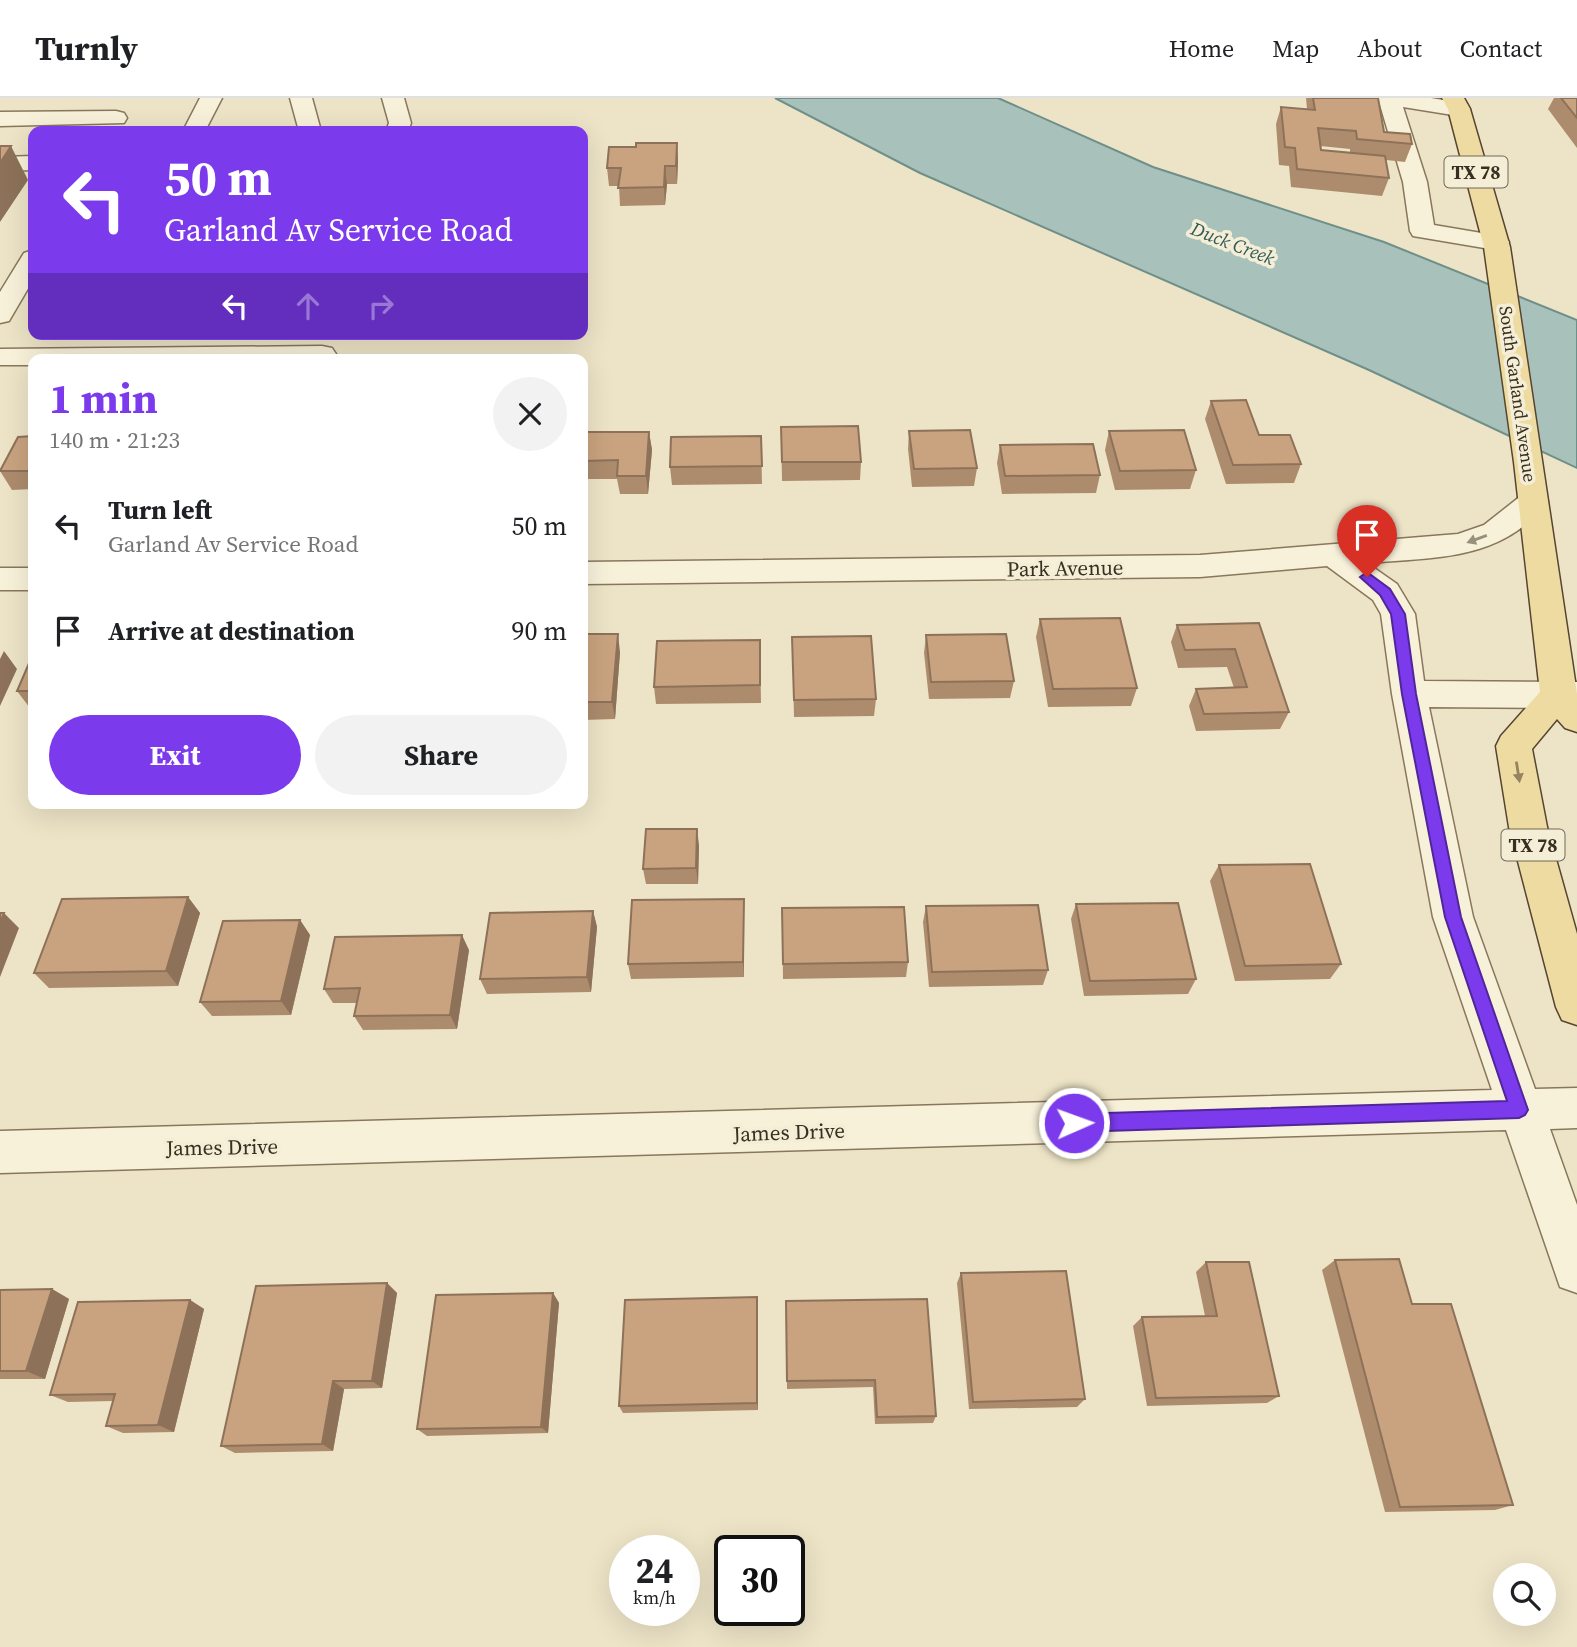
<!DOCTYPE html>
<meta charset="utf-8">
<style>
body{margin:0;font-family:"Source Serif 4",serif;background:#f2f2f2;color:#202124;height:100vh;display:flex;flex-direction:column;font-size:26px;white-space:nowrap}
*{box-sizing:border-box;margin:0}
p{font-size:23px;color:#757577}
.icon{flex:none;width:38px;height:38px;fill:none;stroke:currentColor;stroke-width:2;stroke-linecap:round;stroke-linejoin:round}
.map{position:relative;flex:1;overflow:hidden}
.side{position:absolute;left:28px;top:256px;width:560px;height:455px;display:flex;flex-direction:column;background:#fff;border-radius:14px;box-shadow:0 7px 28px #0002}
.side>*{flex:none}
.guide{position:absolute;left:28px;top:28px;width:560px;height:214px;border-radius:14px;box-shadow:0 7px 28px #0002;background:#7c3aed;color:#fff;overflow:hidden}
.fabs{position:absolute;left:1493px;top:1465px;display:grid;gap:14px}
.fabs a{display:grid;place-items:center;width:63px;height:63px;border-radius:50%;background:#fff;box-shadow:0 7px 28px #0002;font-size:35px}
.speed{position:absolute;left:609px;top:1437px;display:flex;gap:14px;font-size:35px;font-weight:700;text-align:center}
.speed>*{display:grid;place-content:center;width:91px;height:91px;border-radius:50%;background:#fff;box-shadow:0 7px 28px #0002;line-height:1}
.speed small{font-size:18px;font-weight:400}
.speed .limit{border:4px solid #111;border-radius:10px;background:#fff;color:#111}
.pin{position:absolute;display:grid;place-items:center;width:60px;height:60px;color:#fff;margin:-72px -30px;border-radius:50% 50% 50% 0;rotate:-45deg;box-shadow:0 0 7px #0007}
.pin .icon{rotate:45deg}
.me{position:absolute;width:77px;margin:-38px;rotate:88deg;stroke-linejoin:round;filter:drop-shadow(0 0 5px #0008)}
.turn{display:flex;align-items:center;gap:24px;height:147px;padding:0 21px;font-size:32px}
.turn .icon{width:91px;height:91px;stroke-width:2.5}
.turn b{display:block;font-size:49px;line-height:60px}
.lanes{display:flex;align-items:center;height:66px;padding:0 21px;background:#0003;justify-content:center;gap:35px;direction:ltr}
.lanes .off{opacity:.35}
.round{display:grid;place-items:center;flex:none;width:74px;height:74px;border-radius:37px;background:#f2f2f2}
.head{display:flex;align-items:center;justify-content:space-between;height:119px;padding:0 21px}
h1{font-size:42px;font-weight:700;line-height:52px;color:#7c3aed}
.action{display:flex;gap:14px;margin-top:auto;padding:14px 21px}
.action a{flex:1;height:80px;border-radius:42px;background:#7c3aed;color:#fff;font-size:28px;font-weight:700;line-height:80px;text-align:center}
.action a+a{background:#f2f2f2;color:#202124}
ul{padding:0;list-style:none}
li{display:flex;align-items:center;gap:21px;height:105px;padding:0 21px}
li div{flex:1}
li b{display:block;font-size:26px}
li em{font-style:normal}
header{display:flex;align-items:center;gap:42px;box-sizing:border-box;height:98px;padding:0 35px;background:#fff;border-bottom:2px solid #e0e0e0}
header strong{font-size:33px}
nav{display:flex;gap:38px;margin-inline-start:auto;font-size:24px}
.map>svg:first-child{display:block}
</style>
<header>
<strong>Turnly</strong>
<nav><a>Home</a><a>Map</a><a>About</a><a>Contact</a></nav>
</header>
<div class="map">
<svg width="1577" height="1549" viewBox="0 0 1577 1549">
<rect width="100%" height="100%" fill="#ede4c7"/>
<!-- water -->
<path fill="#a8c1bb" stroke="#6f8f89" stroke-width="2" d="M 775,0 L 998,0 L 1153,69 L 1384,144 L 1577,222 L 1577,370 L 1369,272 L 920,75 Z"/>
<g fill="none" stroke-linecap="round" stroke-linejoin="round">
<defs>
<path id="minor" d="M 200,0 L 222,0 L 205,33 L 183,33 Z
M 290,0 L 312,0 L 321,33 L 299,33 Z
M 382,0 L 404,0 L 411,25 L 408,33 L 386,33 L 389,25 Z
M 1378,0 L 1431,0 L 1467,6 L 1470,11 L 1467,16 L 1459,18 L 1403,9 L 1427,84 L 1434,127 L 1505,139 L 1509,144 L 1505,149 L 1496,152 L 1413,138 L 1410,133 L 1403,84 Z
M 116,13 L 124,15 L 127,20 L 124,25 L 0,28 L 0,14 Z
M 33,58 L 33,72 L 0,73 L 0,59 Z
M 33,152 L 33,182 L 9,223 L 0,225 L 0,194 L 24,155 Z
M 322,248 L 332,250 L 336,256 L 332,261 L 33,261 L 33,267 L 0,267 L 0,251 Z
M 1533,394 L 1544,397 L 1548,404 C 1542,414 1533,420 1525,427 C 1480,463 1422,460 1367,465 L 1397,486 L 1415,516 L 1424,583 L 1577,584 L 1577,610 L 1429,609 L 1473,819 L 1535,991 L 1577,990 L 1577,1030 L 1550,1031 L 1577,1107 L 1577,1195 L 1560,1189 L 1506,1032 L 0,1075 L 0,1033 L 1492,992 L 1433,819 L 1392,596 L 1381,516 L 1373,502 L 1327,468 L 1200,479 L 583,486 L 583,464 L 1200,457 L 1458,436 L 1484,427 L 1522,397 Z
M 0,470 L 33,470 L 33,492 L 0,492 Z"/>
<path id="major" d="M 1442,0 L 1464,0 L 1470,11 L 1510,149 L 1577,596 L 1577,634 L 1565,630 L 1557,621 L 1532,651 L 1547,729 L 1577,836 L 1577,927 L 1562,922 L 1556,909 L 1509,729 L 1496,648 L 1501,638 L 1540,594 L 1514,364 L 1484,149 L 1448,11 Z"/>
</defs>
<!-- minor casing -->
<use href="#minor" stroke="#88775d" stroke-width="3"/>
<!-- major casing -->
<use href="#major" stroke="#564531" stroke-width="3"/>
<!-- minor -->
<use href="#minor" fill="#f8f1da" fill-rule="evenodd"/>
<!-- major -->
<use href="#major" fill="#eedba1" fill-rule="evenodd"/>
</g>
<!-- wall -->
<path fill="#ad8c6d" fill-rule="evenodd" d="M 1306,0 L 1378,0 L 1384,34 L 1412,46 L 1405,64 L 1386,62 L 1389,80 L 1382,98 L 1291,89 L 1289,68 L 1279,67 L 1276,26 L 1281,9 L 1307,11 ZM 1320,48 L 1350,51 L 1350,55 L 1321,52 Z
M 1554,0 L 1577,0 L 1577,50 L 1548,11 Z
M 677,45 L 678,63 L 677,86 L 667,86 L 665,107 L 620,108 L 619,88 L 609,88 L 607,70 L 636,49 Z
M 1211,303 L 1301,366 L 1294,385 L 1226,386 L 1205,321 Z
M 781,329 L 861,364 L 860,382 L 782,383 Z
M 909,333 L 977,370 L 974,388 L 912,389 L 908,351 Z
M 1109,333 L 1196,372 L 1190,391 L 1115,392 L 1105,352 Z
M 583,334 L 649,334 L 652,352 L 648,396 L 620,396 L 617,381 L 583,381 Z
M 33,338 L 33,391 L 12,392 L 0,373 Z
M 761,338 L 762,386 L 672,387 L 670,369 Z
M 1000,347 L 1100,377 L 1096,395 L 1002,396 L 997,365 Z
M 1040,521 L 1137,590 L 1131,608 L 1048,609 L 1036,539 Z
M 1259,525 L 1289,614 L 1280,631 L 1196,633 L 1189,608 L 1196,591 L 1234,590 L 1227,569 L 1178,570 L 1171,544 L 1177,527 Z
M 926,537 L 1014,583 L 1010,600 L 929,601 L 924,555 Z
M 792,539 L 876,601 L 874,618 L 794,619 Z
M 760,542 L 761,605 L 656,606 L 654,589 Z
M 583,545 L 620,554 L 615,621 L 583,622 Z
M 33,556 L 33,610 L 30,610 L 17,593 Z
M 699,747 L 698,786 L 646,786 L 643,771 Z
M 1219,767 L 1341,866 L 1330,881 L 1235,883 L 1210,783 Z
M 188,799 L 200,815 L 178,888 L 49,890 L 34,875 Z
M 744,801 L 744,879 L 631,881 L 628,866 Z
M 1076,806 L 1196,881 L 1188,896 L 1084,898 L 1071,821 Z
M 926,808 L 1048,872 L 1043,887 L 929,889 L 923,824 Z
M 782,810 L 908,864 L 906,879 L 783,881 Z
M 593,813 L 597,829 L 591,894 L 487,896 L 480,881 Z
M 300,822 L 310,837 L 291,917 L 212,918 L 200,904 Z
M 469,852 L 457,931 L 363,932 L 354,918 L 357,905 L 333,905 L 324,891 Z
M 1335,1162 L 1412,1206 L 1513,1407 L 1495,1412 L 1385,1414 L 1322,1172 Z
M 1206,1164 L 1279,1298 L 1267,1305 L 1147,1308 L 1133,1228 L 1142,1219 L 1205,1218 L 1196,1174 Z
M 961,1175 L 1085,1301 L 1077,1309 L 969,1311 L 957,1185 Z
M 387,1185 L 397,1195 L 382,1290 L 344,1291 L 333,1353 L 235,1355 L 221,1348 Z
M 52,1191 L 69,1201 L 45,1281 L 0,1281 L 0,1192 Z
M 553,1195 L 559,1205 L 548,1335 L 427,1338 L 417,1331 Z
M 757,1199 L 758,1312 L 623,1315 L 619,1308 Z
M 190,1202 L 204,1211 L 174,1334 L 123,1335 L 106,1328 L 113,1303 L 68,1304 L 50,1297 Z
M 786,1203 L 936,1318 L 933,1325 L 875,1326 L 873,1289 L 787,1291 Z"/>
<!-- shaded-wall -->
<path fill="#8d7259" d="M 677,45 L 678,63 L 677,86 L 676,68 Z
M 11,48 L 28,82 L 0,124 L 0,65 Z
M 665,68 L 667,86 L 665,107 L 664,89 Z
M 649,334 L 652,352 L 648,396 L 646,378 Z
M 618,536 L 620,554 L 615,621 L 612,604 Z
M 4,553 L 17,571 L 0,608 L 0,561 Z
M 697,731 L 699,747 L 698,786 L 696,770 Z
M 188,799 L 200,815 L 178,888 L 166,873 Z
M 744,801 L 744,879 L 743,864 Z
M 593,813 L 597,829 L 591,894 L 587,879 Z
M 4,815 L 19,830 L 0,879 L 0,825 Z
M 300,822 L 310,837 L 291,917 L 281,903 Z
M 462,837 L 469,852 L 457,931 L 450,917 Z
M 387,1185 L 397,1195 L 382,1290 L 372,1283 Z
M 52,1191 L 69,1201 L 45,1281 L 26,1273 Z
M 553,1195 L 559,1205 L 548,1335 L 541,1329 Z
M 757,1199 L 757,1209 L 758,1312 L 757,1305 Z
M 190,1202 L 204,1211 L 174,1334 L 158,1327 Z
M 333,1283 L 344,1291 L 333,1353 L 322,1346 Z"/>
<!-- building -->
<path fill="#c9a37f" stroke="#8d7259" stroke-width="2" d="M 1313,0 L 1378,0 L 1384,34 L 1410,36 L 1412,46 L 1357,41 L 1356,33 L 1318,30 L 1321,52 L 1385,58 L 1389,80 L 1297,71 L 1295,50 L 1285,49 L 1281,9 L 1315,12 Z
M 1561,0 L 1577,0 L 1577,20 Z
M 636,45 L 677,45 L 676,68 L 665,68 L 664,89 L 618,90 L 621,70 L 607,70 L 609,49 L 636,49 Z
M 0,48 L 11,48 L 0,65 Z
M 1246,302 L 1259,337 L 1290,337 L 1301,366 L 1233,367 L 1211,303 Z
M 858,328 L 861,364 L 782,364 L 781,329 Z
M 970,332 L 977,370 L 914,371 L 909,333 Z
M 1184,332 L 1196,372 L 1120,373 L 1109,333 Z
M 583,334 L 649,334 L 646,378 L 617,378 L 618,362 L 583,363 Z
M 33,338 L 33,373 L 0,373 L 18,339 Z
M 761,338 L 762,368 L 670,369 L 671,339 Z
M 1093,346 L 1100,377 L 1005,378 L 1000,347 Z
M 1120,520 L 1137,590 L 1053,591 L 1040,521 Z
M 1259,525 L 1289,614 L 1204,616 L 1196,591 L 1247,589 L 1235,551 L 1185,552 L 1177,527 Z
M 584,536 L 618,536 L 612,604 L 583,604 Z
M 1006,536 L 1014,583 L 931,584 L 926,537 Z
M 871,538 L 876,601 L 794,602 L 792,539 Z
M 760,542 L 760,587 L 654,589 L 657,543 Z
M 33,556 L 33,593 L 17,593 Z
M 646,731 L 697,731 L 696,770 L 643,771 Z
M 1310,766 L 1341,866 L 1245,868 L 1219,767 Z
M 188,799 L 166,873 L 34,875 L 62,801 Z
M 744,801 L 743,864 L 628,866 L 632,802 Z
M 1178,805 L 1196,881 L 1090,883 L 1076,806 Z
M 1038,807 L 1048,872 L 932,874 L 926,808 Z
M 904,809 L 908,864 L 783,866 L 782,810 Z
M 593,813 L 587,879 L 480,881 L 490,815 Z
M 0,815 L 4,815 L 0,825 Z
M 300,822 L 281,903 L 200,904 L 223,823 Z
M 462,837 L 450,917 L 354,918 L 360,890 L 324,891 L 335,839 Z
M 1399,1161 L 1412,1206 L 1451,1206 L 1513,1407 L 1400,1409 L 1335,1162 Z
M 1206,1164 L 1249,1164 L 1279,1298 L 1156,1300 L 1142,1219 L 1217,1218 Z
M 1066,1173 L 1085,1301 L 973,1304 L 961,1175 Z
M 387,1185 L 372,1283 L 333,1283 L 322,1346 L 221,1348 L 256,1188 Z
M 52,1191 L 26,1273 L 0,1273 L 0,1192 Z
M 553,1195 L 541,1329 L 417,1331 L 436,1197 Z
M 757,1199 L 757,1305 L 619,1308 L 625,1202 Z
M 927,1201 L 936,1318 L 877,1319 L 875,1282 L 787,1283 L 786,1203 Z
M 190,1202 L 158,1327 L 106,1328 L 115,1296 L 50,1297 L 78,1204 Z"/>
<!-- one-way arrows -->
<defs><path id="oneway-solid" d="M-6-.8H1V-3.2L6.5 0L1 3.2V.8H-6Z" transform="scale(1.75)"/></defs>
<use fill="#98907d" href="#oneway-solid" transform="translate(1477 441) rotate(160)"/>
<use fill="#948460" href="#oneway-solid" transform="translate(1518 674) rotate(81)"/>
<!-- route -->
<path fill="#7c3aed" stroke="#51269a" stroke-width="2" d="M 1367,474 L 1390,491 L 1405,516 L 1416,596 L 1461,819 L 1528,1012 L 1525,1017 L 1519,1020 L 1074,1034 L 1068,1031 L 1065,1025 L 1068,1019 L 1074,1016 L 1507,1003 L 1445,819 L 1402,596 L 1391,516 L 1380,497 L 1360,479 Z"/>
<g text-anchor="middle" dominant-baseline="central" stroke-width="7" stroke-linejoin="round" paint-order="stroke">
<!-- far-street labels -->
<g font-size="18" fill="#392e20" stroke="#f4eed6">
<text transform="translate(1518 296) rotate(82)">South Garland Avenue</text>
</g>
<!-- shield labels -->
<g fill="#f4eed6" stroke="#716857" stroke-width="2">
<rect x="1444.5" y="58.5" width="63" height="31" rx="5"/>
<rect x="1501.5" y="731.5" width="63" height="31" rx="5"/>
</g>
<g font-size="19" font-weight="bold" fill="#392e20">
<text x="1476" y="74">TX 78</text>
<text x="1533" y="747">TX 78</text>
</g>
<!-- far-water labels -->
<g font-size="19" font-style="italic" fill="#305858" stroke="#f4eed6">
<text transform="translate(1233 145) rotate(21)">Duck Creek</text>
</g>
<!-- street labels -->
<g font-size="21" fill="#392e20" stroke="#f4eed6">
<text transform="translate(1065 470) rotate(-1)">Park Avenue</text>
<text transform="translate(789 1034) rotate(-2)">James Drive</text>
<text transform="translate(222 1049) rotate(-1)">James Drive</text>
</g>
</g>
</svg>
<div class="fabs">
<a><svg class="icon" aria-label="search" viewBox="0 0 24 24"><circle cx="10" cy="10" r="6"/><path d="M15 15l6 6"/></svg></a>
</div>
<div class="speed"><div>24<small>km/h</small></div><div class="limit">30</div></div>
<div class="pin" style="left:1367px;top:479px;background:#d93025"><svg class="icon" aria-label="arrive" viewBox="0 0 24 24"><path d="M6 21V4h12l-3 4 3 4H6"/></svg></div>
<svg class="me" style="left:1074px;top:1025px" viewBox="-20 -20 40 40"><circle r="17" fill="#7c3aed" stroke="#fff" stroke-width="3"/><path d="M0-11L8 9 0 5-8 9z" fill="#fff"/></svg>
<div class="guide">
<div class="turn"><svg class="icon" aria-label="left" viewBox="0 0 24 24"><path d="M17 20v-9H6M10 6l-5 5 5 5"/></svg><div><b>50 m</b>Garland Av Service Road</div></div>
<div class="lanes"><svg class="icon" aria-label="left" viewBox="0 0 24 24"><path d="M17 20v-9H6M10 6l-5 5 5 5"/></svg><svg class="icon off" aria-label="ahead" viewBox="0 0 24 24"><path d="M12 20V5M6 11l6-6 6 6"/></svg><svg class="icon off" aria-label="right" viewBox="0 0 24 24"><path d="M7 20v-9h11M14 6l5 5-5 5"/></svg></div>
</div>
<section class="side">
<div class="head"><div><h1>1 min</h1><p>140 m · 21:23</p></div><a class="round"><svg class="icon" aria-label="close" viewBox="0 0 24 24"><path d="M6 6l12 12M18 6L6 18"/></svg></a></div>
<ul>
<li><svg class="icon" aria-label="left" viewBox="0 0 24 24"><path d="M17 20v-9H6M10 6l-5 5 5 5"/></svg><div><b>Turn left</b><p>Garland Av Service Road</p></div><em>50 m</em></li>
<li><svg class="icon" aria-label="arrive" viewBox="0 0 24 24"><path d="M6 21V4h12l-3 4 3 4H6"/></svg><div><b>Arrive at destination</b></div><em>90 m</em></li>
</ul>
<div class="action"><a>Exit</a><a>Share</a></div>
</section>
</div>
